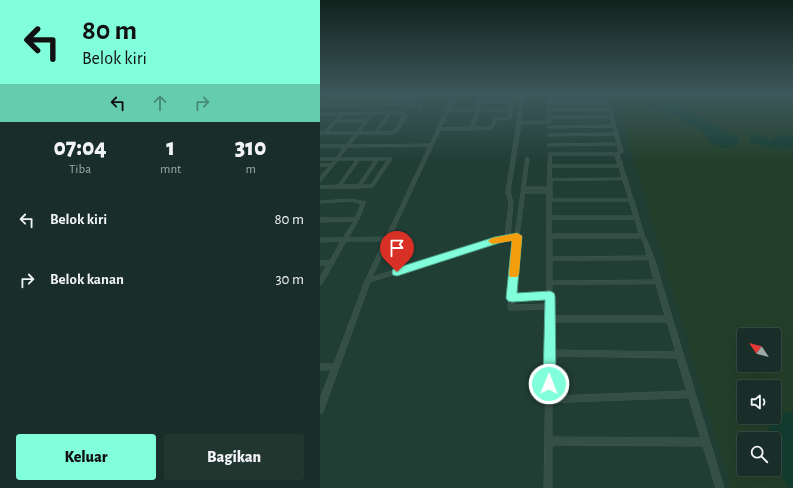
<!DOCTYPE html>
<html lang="id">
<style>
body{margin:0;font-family:"Alegreya Sans",sans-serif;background:#223630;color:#f1f3f6;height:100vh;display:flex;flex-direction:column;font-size:15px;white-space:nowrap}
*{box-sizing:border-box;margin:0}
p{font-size:13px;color:#9fa8a8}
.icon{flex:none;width:22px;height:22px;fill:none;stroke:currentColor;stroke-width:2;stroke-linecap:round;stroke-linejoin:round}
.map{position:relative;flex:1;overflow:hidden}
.side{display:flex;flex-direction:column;background:#192e28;width:320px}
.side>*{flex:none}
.guide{background:#80ffda;color:#111;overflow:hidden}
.needle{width:26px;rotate:305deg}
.fabs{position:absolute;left:417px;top:328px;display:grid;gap:8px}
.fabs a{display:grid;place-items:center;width:44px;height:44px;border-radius:4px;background:#192e28;box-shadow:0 4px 16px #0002,0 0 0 1px #374a45;font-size:20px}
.pin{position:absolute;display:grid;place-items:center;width:34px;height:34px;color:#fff;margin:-41px -17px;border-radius:50% 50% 50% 0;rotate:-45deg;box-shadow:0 0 4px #0007}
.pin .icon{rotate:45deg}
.me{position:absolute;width:44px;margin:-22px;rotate:1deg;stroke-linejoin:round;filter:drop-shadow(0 0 3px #0008)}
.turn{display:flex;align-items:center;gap:14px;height:84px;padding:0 16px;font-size:18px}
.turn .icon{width:52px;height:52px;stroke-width:2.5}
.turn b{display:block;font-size:28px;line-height:34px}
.lanes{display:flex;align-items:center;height:38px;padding:0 16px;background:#0003;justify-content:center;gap:20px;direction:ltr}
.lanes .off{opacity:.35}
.eta{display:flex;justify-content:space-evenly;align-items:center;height:68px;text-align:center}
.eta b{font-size:24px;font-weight:800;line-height:28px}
.action{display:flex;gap:8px;margin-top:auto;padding:8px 16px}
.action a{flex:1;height:46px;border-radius:4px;background:#80ffda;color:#111;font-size:16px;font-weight:800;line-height:46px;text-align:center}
.action a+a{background:#223630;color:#f1f3f6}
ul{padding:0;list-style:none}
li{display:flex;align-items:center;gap:12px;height:60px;padding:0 16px}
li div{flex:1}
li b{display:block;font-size:15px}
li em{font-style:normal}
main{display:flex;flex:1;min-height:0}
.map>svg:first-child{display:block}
</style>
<main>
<section class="side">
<div class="guide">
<div class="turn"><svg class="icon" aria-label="left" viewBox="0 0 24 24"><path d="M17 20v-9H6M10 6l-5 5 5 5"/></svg><div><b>80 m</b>Belok kiri</div></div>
<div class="lanes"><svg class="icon" aria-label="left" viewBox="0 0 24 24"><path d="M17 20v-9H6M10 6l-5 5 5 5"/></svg><svg class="icon off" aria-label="ahead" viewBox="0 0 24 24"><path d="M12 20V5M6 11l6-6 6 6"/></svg><svg class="icon off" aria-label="right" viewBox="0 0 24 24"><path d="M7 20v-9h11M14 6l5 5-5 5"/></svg></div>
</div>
<div class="eta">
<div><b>07:04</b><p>Tiba</p></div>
<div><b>1</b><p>mnt</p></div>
<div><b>310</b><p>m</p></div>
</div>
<ul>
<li><svg class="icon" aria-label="left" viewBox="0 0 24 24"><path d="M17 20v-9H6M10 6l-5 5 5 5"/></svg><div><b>Belok kiri</b></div><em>80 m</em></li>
<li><svg class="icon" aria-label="right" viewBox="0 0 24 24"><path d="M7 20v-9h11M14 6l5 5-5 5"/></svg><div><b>Belok kanan</b></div><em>30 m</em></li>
</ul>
<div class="action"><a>Keluar</a><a>Bagikan</a></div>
</section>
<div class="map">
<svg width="473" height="488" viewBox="0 0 473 488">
<rect width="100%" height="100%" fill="#213e35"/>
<!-- green -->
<path fill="#233f29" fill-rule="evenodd" d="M 293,94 L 473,94 L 473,488 L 411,488 L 298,106 ZM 424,335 L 454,335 L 454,365 L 424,365 ZM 424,387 L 454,387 L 454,417 L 424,417 ZM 424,439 L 454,439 L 454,469 L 424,469 Z"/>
<!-- water -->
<path fill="#133d30" d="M 307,94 L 331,94 L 353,103 L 417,137 L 419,142 C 409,153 398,147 387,140 L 388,136 C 367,118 336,107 309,100 Z
M 429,134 L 436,134 L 449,140 L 458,135 L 473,135 L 473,148 C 458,150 444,148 430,141 Z
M 473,412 L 473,488 L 468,488 L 454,458 L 454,439 L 445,439 L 444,438 L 456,415 Z"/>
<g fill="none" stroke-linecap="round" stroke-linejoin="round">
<defs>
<path id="street" d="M 11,94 L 14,94 L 10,98 L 104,97 L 105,98 L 104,99 L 8,100 L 4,104 L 101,104 L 101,108 L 99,109 L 97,108 L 98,106 L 0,106 L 0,104 Z
M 133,94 L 136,94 L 130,109 L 156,109 L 160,94 L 163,94 L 163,95 L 192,95 L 193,94 L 195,94 L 191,118 L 189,119 L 177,120 L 172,129 L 152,130 L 120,130 L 52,277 L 176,239 L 185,237 L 189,203 L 186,191 L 197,123 L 201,94 L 203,94 L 201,122 L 227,121 L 229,94 L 231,94 L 231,96 L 285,95 L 285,94 L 287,94 L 303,152 L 299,154 L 313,199 L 314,200 L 314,201 L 324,235 L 328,243 L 334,258 L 404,488 L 396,488 L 383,446 L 232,445 L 232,488 L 224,488 L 227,309 L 191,310 L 189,310 L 188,308 L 194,239 L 178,242 L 50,282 L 4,409 L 3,412 L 0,413 L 0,399 L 11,370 L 0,370 L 0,364 L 14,364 L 45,281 L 64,241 L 26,241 L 2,284 L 0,284 L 0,277 L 7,265 L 0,265 L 0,261 L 10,261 L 21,241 L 0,242 L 0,238 L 23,238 L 34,221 L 0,222 L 0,218 L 35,218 L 41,204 L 32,201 L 0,203 L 0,201 L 32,199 L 45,202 L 45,203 L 39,219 L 28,238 L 66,237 L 109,146 L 28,147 L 19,158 L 70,158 L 72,159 L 53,187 L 39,188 L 0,188 L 0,186 L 18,185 L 36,160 L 18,160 L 1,181 L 0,181 L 0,177 L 9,166 L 0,166 L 0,164 L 11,164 L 14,160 L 0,160 L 0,158 L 16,158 L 24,147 L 0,147 L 0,145 L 26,145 L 35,134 L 0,134 L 0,132 L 4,132 L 20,115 L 0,115 L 0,113 L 83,112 L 87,115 L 78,131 L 72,134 L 38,134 L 30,145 L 110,144 L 117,130 L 116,129 L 126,111 L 124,110 L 126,109 ZM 163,97 L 192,97 L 191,100 L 161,101 ZM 285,97 L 287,102 L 231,102 L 231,98 ZM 191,102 L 189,109 L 159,109 L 161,103 ZM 231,104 L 287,104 L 288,109 L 231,109 ZM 129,111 L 156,111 L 151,127 L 121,128 ZM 159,111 L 189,111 L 188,117 L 175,118 L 170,127 L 154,127 ZM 231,111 L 289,111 L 290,116 L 231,117 ZM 50,114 L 46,120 L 18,120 L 23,115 ZM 54,114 L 68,114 L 55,132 L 40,132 ZM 71,114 L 81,114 L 83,115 C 75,130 76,132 58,132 ZM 291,118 L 292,125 L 228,126 L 227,127 L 229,128 L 293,127 L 294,133 L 229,134 L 227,135 L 229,136 L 295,135 L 297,143 L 229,144 L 227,145 L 229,146 L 297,145 L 299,152 L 296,153 L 229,153 L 228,165 L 227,166 L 228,167 L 228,179 L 227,180 L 228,187 L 205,187 L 209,158 L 207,157 L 206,157 L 195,236 L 190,236 L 193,203 L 190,191 L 201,124 L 229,123 L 231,122 L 231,119 ZM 17,122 L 44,122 L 36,132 L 8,132 ZM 232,155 L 295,155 L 298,165 L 232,165 ZM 40,160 L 55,160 L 38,185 L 22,185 ZM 59,160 L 67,160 L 51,185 L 42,185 ZM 232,167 L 299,167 L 302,178 L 232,179 ZM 303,180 L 309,199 L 232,199 L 232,181 ZM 205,189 L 227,189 L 227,191 L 205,191 ZM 205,193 L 227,193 L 227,294 L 195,296 L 199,237 ZM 232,201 L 309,201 L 314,216 L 232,216 ZM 232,219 L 315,219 L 319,234 L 231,234 ZM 321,237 L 324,243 L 327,256 L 232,257 L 232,238 L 318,238 ZM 329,260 L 334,280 L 232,281 L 232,261 ZM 336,284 L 345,316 L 232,316 L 232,285 ZM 227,298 L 227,304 L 194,305 L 195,300 ZM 232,322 L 347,322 L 356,352 L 232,350 ZM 232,356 L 357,358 L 367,391 L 232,396 ZM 369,398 L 381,438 L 232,437 L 232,403 Z"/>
</defs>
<!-- street casing -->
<use href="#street" stroke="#415a52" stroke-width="1"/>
<!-- street -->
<use href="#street" fill="#354e46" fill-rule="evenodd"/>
</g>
<!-- sky -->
<linearGradient id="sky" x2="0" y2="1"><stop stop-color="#12221d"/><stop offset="0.58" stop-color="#3d585c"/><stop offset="1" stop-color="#3d585c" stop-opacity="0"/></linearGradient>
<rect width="473" height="163" fill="url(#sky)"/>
<!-- route -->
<path fill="#80ffda" stroke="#53a68e" d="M 197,233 L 202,236 L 197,293 L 230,291 L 234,293 L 235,296 L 236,384 L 234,389 L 229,391 L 225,389 L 223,384 L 225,300 L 192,302 L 188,301 L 186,298 L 192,240 L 179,243 L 77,276 L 73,275 L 72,272 L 73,269 L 175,237 Z"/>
<!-- slow -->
<path fill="#f59e0b" d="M 197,233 L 202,236 L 199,274 L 197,277 L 190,277 L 189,274 L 192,241 L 172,244 L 168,241 L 172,238 Z"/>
</svg>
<div class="fabs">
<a><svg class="needle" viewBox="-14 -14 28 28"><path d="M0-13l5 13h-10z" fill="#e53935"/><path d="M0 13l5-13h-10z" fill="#9fa8a8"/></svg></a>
<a><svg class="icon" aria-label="sound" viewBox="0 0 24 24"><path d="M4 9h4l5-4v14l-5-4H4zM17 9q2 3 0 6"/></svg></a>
<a><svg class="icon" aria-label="search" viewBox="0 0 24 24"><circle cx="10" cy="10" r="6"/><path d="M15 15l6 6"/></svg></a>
</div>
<div class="pin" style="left:77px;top:272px;background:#d93025"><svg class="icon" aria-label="arrive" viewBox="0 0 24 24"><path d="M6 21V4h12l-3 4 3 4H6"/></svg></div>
<svg class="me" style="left:229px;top:384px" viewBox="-20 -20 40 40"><circle r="17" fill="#80ffda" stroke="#fff" stroke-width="3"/><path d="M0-11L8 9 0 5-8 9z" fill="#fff"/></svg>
</div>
</main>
